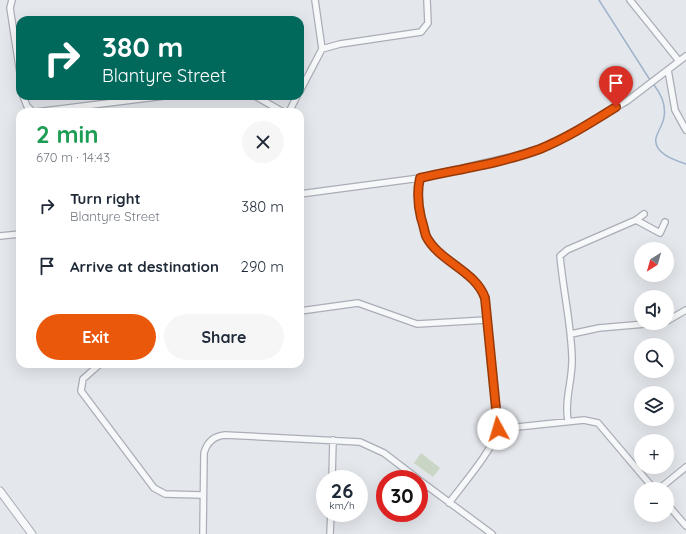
<!DOCTYPE html>
<meta charset="utf-8">
<style>
body{margin:0;font-family:Quicksand,sans-serif;background:#f6f6f7;color:#1f2937;height:100vh;display:flex;flex-direction:column;font-size:15px;white-space:nowrap}
*{box-sizing:border-box;margin:0}
p{font-size:13px;color:#747a83}
.icon{flex:none;width:22px;height:22px;fill:none;stroke:currentColor;stroke-width:2;stroke-linecap:round;stroke-linejoin:round}
.map{position:relative;flex:1;overflow:hidden}
.panel{position:absolute;left:16px;top:108px;width:288px;height:260px;display:flex;flex-direction:column;background:#fff;border-radius:12px;box-shadow:0 4px 16px #0002}
.panel>*{flex:none}
.guide{position:absolute;left:16px;top:16px;width:288px;height:84px;border-radius:12px;box-shadow:0 4px 16px #0002;background:#00695c;color:#fff;overflow:hidden}
.needle{width:26px;rotate:217deg}
.controls{position:absolute;left:634px;top:242px;display:grid;gap:8px}
.controls a{display:grid;place-items:center;width:40px;height:40px;border-radius:50%;background:#fff;box-shadow:0 4px 16px #0002;font-size:20px}
.speed{position:absolute;left:316px;top:470px;display:flex;gap:8px;font-size:20px;font-weight:700;text-align:center}
.speed>*{display:grid;place-content:center;width:52px;height:52px;border-radius:50%;background:#fff;box-shadow:0 4px 16px #0002;line-height:1}
.speed small{font-size:10px;font-weight:400}
.speed .limit{border:6px solid #d22;background:#fff;color:#111}
.pin{position:absolute;display:grid;place-items:center;width:34px;height:34px;color:#fff;margin:-41px -17px;border-radius:50% 50% 50% 0;rotate:-45deg;box-shadow:0 0 4px #0007}
.pin .icon{rotate:45deg}
.me{position:absolute;width:44px;margin:-22px;rotate:354deg;stroke-linejoin:round;filter:drop-shadow(0 0 3px #0008)}
.turn{display:flex;align-items:center;gap:14px;height:84px;padding:0 20px;font-size:18px}
.turn .icon{width:52px;height:52px;stroke-width:2.5}
.turn b{display:block;font-size:28px;line-height:34px}
.round{display:grid;place-items:center;flex:none;width:42px;height:42px;border-radius:21px;background:#f6f6f7}
.head{display:flex;align-items:center;justify-content:space-between;height:68px;padding:0 20px}
h1{font-size:24px;font-weight:700;line-height:30px;color:#1e9e55}
.action{display:flex;gap:8px;margin-top:auto;padding:8px 20px}
.action a{flex:1;height:46px;border-radius:24px;background:#ea580c;color:#fff;font-size:16px;font-weight:700;line-height:46px;text-align:center}
.action a+a{background:#f6f6f7;color:#1f2937}
ul{padding:0;list-style:none}
li{display:flex;align-items:center;gap:12px;height:60px;padding:0 20px}
li div{flex:1}
li b{display:block;font-size:15px}
li em{font-style:normal}
.map>svg:first-child{display:block}
</style>
<div class="map">
<svg width="686" height="534" viewBox="0 0 686 534">
<rect width="100%" height="100%" fill="#e4e7ec"/>
<!-- pitch -->
<path fill="#c9d6c5" d="M 421,453 L 440,468 L 433,477 L 414,463 Z"/>
<g fill="none" stroke-linecap="round" stroke-linejoin="round">
<!-- stream -->
<path stroke="#9fb4cc" stroke-width="1.5" d="M 599,0 L 650,80
M 654,85 C 661,94 666,106 664,117 C 663,125 658,130 656,138 C 653,153 674,160 686,164"/>
<defs>
<path id="minor" d="M 12,0 L 10,8 L 20,73
M 630,0 L 679,61
M 322,49 L 340,44 L 421,32 L 428,23 L 427,0
M 668,70 L 675,110 L 686,130
M 300,91 L 322,49 L 315,0
M 23,96 L 27,106 L 33,112
M 255,96 L 283,112
M 36,112 L 164,96
M 289,112 L 297,96
M 420,178 C 417,191 418,205 422,218 C 423,223 424,230 426,236 C 439,262 475,270 485,298 L 498,429 C 493,450 463,484 449,503
M 300,194 L 420,178 L 510,157 L 541,148 L 569,136 L 627,101 L 686,56
M 636,220 L 660,233 L 665,222
M 0,236 L 20,234
M 300,311 L 358,303 L 417,324 L 486,320
M 667,321 L 686,310
M 571,334 L 599,328 L 657,323
M 100,364 L 83,379 L 81,391 L 154,488 L 165,494 L 202,495
M 568,421 C 564,399 573,380 572,357 C 571,323 563,290 560,256 L 567,250 L 636,220 L 644,214
M 498,429 L 584,420 L 598,423 L 654,489
M 332,479 L 333,440
M 419,480 L 492,534
M 659,489 L 686,467
M 667,504 L 686,526
M 203,534 L 204,453 C 207,442 214,436 225,435 L 360,442 L 384,453 L 418,479
M 330,534 L 331,513"/>
<path id="tertiary" d="M 0,491 L 32,534"/>
</defs>
<!-- minor casing -->
<use href="#minor" stroke="#a9aeb7" stroke-width="8"/>
<!-- tertiary casing -->
<use href="#tertiary" stroke="#a9aeb7" stroke-width="9"/>
<!-- minor -->
<use href="#minor" stroke="#f7f8fa" stroke-width="5.5"/>
<!-- tertiary -->
<use href="#tertiary" stroke="#f7f8fa" stroke-width="7"/>
</g>
<g fill="none" stroke-linecap="round" stroke-linejoin="round">
<defs>
<path id="route" d="M 498,429 L 485,298 C 475,270 439,262 426,236 C 424,230 423,223 421,218 C 418,205 417,191 420,178 C 460,169 502,163 540,149 C 567,138 592,122 616,107"/>
</defs>
<!-- route casing -->
<use href="#route" stroke="#983908" stroke-width="10"/>
<!-- route -->
<use href="#route" stroke="#ea580c" stroke-width="7"/>
</g>
</svg>
<div class="controls">
<a><svg class="needle" viewBox="-14 -14 28 28"><path d="M0-13l5 13h-10z" fill="#e53935"/><path d="M0 13l5-13h-10z" fill="#747a83"/></svg></a>
<a><svg class="icon" aria-label="sound" viewBox="0 0 24 24"><path d="M4 9h4l5-4v14l-5-4H4zM17 9q2 3 0 6"/></svg></a>
<a><svg class="icon" aria-label="search" viewBox="0 0 24 24"><circle cx="10" cy="10" r="6"/><path d="M15 15l6 6"/></svg></a>
<a><svg class="icon" aria-label="layers" viewBox="0 0 24 24"><path d="M12 4l9 5-9 5-9-5zM3 14l9 5 9-5"/></svg></a>
<a>+</a>
<a>−</a>
</div>
<div class="speed"><div>26<small>km/h</small></div><div class="limit">30</div></div>
<div class="pin" style="left:616px;top:107px;background:#d93025"><svg class="icon" aria-label="arrive" viewBox="0 0 24 24"><path d="M6 21V4h12l-3 4 3 4H6"/></svg></div>
<svg class="me" style="left:498px;top:429px" viewBox="-20 -20 40 40"><circle r="19" fill="#fff"/><path d="M0-13L10 11 0 6-10 11z" fill="#ea580c"/></svg>
<div class="guide">
<div class="turn"><svg class="icon" aria-label="right" viewBox="0 0 24 24"><path d="M7 20v-9h11M14 6l5 5-5 5"/></svg><div><b>380 m</b>Blantyre Street</div></div>
</div>
<section class="panel">
<div class="head"><div><h1>2 min</h1><p>670 m · 14:43</p></div><a class="round"><svg class="icon" aria-label="close" viewBox="0 0 24 24"><path d="M6 6l12 12M18 6L6 18"/></svg></a></div>
<ul>
<li><svg class="icon" aria-label="right" viewBox="0 0 24 24"><path d="M7 20v-9h11M14 6l5 5-5 5"/></svg><div><b>Turn right</b><p>Blantyre Street</p></div><em>380 m</em></li>
<li><svg class="icon" aria-label="arrive" viewBox="0 0 24 24"><path d="M6 21V4h12l-3 4 3 4H6"/></svg><div><b>Arrive at destination</b></div><em>290 m</em></li>
</ul>
<div class="action"><a>Exit</a><a>Share</a></div>
</section>
</div>
